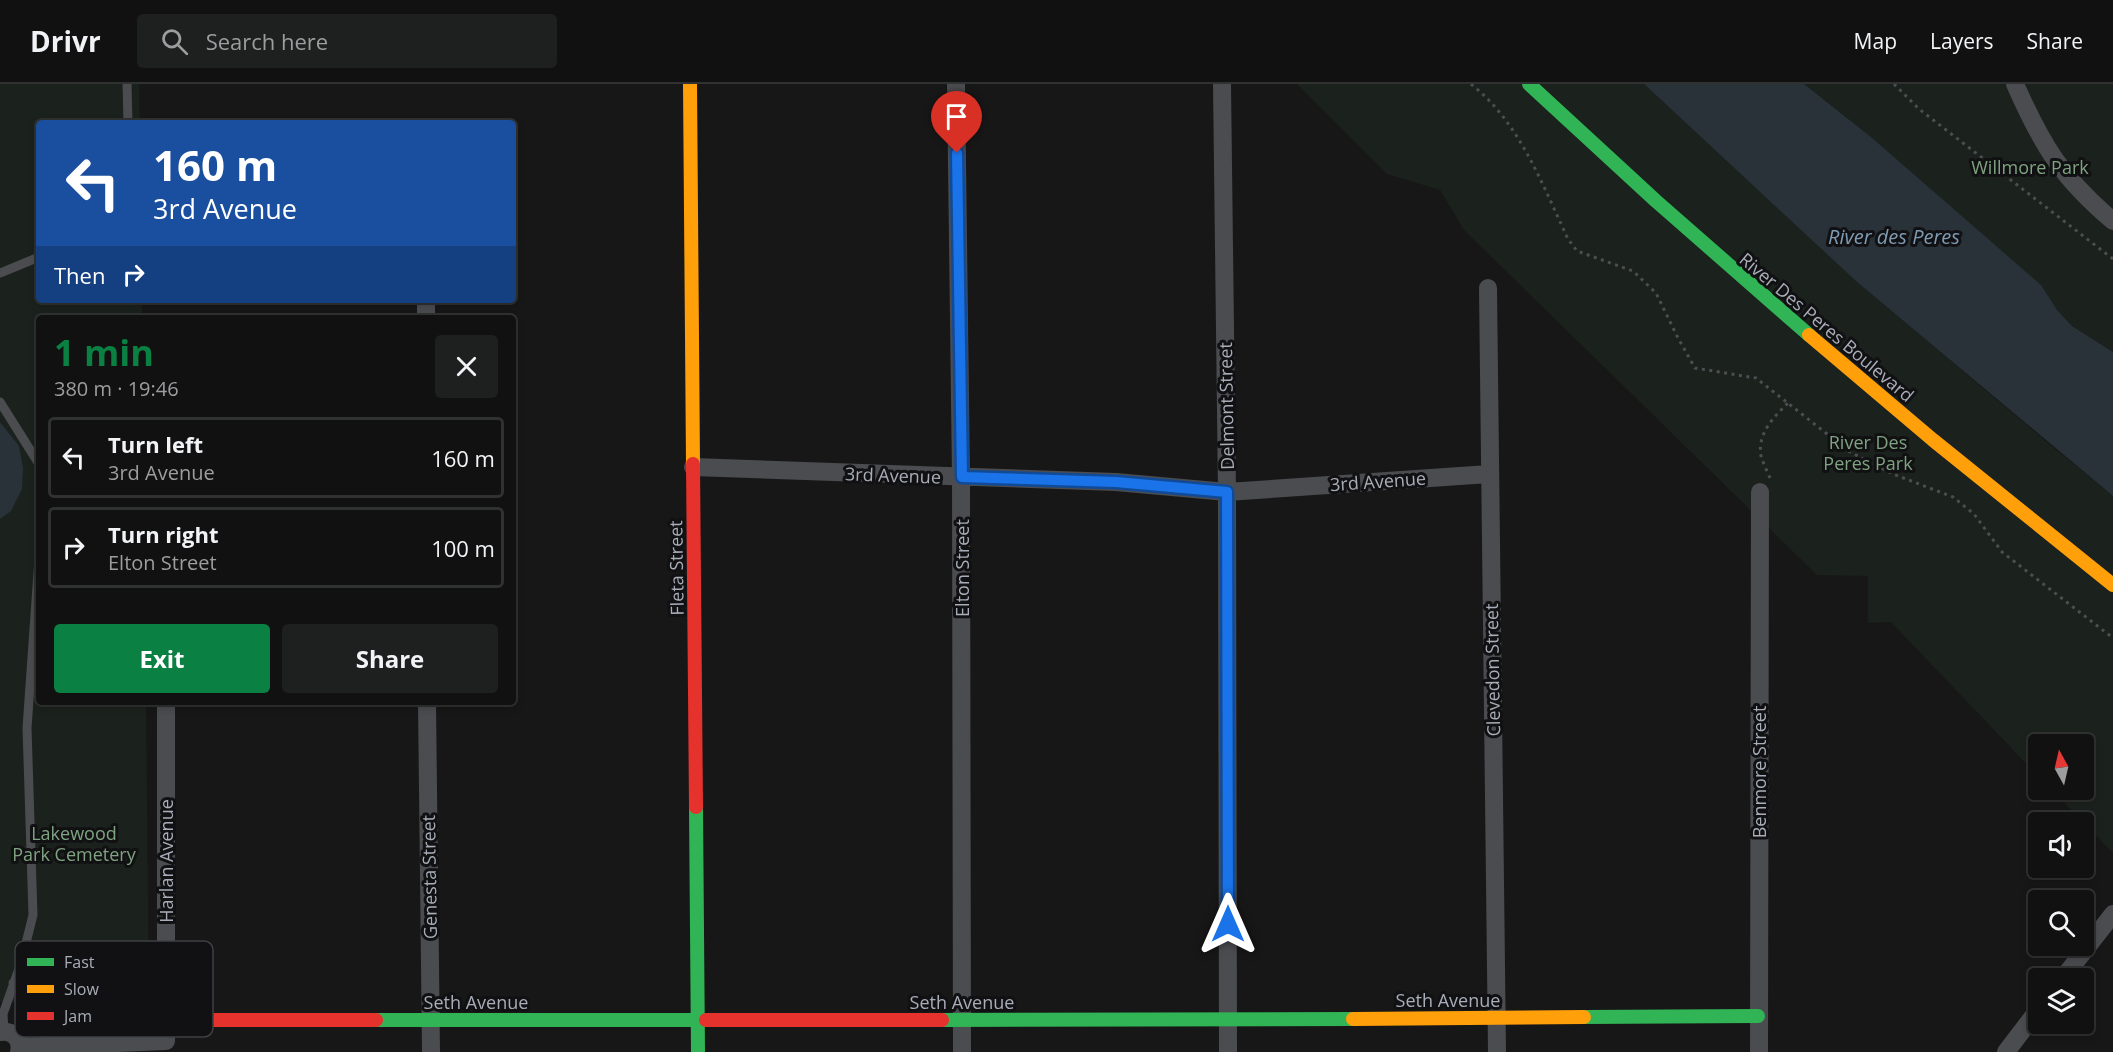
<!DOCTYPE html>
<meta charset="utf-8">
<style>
body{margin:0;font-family:"Open Sans",sans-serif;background:#1e1f1f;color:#f1f3f6;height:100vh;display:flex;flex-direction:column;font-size:22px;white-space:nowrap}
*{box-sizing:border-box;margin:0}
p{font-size:20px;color:#9c9d9f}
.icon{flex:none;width:33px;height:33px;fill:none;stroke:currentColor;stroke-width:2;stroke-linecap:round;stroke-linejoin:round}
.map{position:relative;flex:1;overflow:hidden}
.details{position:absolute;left:36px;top:231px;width:480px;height:390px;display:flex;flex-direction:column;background:#111;border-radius:6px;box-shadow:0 3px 9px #0003,0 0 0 2px #303131}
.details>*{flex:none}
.top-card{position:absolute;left:36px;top:36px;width:480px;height:183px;border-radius:6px;box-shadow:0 3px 9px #0003,0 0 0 2px #303131;background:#1a4fa0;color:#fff;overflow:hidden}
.needle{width:39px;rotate:352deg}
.tools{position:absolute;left:2028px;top:650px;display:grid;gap:12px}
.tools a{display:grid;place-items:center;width:66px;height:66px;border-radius:6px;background:#111;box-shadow:0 3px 9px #0003,0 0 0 2px #303131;font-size:30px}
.pin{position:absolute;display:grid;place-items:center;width:51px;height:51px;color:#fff;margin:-62px -26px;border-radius:50% 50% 50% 0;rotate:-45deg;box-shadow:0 0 6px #0007}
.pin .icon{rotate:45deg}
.me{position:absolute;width:66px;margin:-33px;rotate:0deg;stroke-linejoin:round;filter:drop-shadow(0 0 4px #0008)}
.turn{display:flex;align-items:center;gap:21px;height:126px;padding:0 18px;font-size:27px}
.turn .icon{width:78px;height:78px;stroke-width:2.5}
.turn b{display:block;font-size:42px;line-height:51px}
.then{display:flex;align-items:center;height:57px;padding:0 18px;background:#0003;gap:12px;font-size:22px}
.round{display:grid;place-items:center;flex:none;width:63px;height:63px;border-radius:6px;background:#1e1f1f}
.headline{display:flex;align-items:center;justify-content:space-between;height:102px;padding:0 18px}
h1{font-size:36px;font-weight:700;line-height:45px;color:#0b8043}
.action{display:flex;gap:12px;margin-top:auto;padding:12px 18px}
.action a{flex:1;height:69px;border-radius:6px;background:#0b8043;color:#fff;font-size:24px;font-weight:700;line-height:69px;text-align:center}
.action a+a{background:#1e1f1f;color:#f1f3f6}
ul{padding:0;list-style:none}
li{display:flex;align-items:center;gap:18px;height:81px;margin:0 12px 9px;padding:0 6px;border:3px solid #303131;border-radius:6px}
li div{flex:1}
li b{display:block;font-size:22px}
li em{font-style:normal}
header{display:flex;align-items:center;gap:36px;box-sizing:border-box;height:84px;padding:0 30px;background:#111;border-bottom:2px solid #303131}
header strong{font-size:28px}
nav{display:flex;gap:33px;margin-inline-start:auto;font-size:21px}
.search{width:420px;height:54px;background:#1e1f1f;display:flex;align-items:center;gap:15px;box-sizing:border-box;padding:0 21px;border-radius:6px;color:#9c9d9f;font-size:22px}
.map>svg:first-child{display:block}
</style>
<header>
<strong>Drivr</strong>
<div class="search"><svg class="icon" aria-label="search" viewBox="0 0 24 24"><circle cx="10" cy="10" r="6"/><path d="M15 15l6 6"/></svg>Search here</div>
<nav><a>Map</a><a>Layers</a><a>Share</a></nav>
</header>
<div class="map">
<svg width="2113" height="968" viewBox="0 0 2113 968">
<rect width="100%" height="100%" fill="#171717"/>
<!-- green -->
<path fill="#1b211c" d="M 0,0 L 139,0 L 140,39 L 39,39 L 39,216 L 142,216 L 142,234 L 39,234 L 39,618 L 146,618 L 149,916 L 0,918 Z
M 1297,0 L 1644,0 C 1796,142 1951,281 2113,412 L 2113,769 L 2051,705 L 2084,705 L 2084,660 L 2038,660 L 2038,692 L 1891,538 L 1868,539 L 1868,492 L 1817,491 L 1464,146 L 1440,106 L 1387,90 Z
M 1804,0 L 2113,0 L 2113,268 L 2072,242 L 2057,226 L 1931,106 L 1871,53 Z"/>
<!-- water -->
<path fill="#2a3239" d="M 1644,0 L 1804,0 L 1871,53 L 2041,201 L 2057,226 L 2072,242 L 2113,268 L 2113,412 L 1856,197 Z
M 0,338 L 19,362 L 23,384 L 22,405 L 11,427 L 0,435 Z"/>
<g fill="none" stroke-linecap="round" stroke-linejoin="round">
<!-- path -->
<path stroke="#4d4e52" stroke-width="3" stroke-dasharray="3 4.5" stroke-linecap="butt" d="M 1471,0 C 1520,39 1542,100 1568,155 L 1577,167 L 1633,187 L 1656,209 L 1678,254 L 1695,284 L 1756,294 L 1850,368 L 1893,390 L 1953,413 L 1974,430 L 2002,468 L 2113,554
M 1894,0 L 1919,25 L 2113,175
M 1770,394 C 1767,387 1763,379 1761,372 C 1757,349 1774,333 1788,319"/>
<!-- lane -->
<path stroke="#4b4c50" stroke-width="9" d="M 127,0 L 128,39
M 0,189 L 39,173
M 0,318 L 39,380
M 13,899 C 68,879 109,877 166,887
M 4,947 L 3,930 L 21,879 L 33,831 L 27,644 L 39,474"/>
<!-- street -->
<path stroke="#4b4c50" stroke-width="18" d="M 956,0 L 961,393 L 962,968
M 1222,0 L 1227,408 L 1228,968
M 2015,0 C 2042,61 2061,93 2113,137
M 1488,204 L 1497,968
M 426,234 L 426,216
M 693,383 L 1116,398 L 1227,408 L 1489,390
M 427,618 L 431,968
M 2063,894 L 2113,830
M 0,948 C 13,946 22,955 19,968
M 20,963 L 166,957 L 166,618
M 1759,968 L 1760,408
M 2006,968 L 2038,926"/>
<!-- fast -->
<path stroke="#30b455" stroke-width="14" d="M 1529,0 L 1656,117 L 1809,251
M 696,723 L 698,968
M 1584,933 L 1758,932
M 376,936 L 706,936
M 942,936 L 1353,935"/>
<!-- slow -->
<path stroke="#ff9f0a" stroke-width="14" d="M 690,0 L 693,380
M 1809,251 L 1933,356 L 2113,501
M 1353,935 L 1584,933"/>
<!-- jam -->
<path stroke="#e5322d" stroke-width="14" d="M 693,380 L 696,723
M 167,936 L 376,936
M 706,936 L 942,936"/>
</g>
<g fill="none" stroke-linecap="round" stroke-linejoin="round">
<defs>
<path id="route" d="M 957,69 L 962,393 L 1116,398 L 1227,408 L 1228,840"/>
</defs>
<!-- route casing -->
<use href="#route" stroke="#114b97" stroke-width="15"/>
<!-- route -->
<use href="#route" stroke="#1a73e8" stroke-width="10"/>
</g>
<g text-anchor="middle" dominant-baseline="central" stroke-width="6" stroke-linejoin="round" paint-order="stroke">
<!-- park labels -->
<g font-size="18" fill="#7fa381" stroke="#111113">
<text x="2030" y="83">Willmore Park</text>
<text x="1868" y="358">River Des<tspan x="1868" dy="21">Peres Park</tspan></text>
<text x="74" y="749">Lakewood<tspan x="74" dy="21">Park Cemetery</tspan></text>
</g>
<!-- street labels -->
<g font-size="18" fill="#a8adb8" stroke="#111113">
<text transform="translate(1827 243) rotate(40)">River Des Peres Boulevard</text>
<text transform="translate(1226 322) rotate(-91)">Delmont Street</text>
<text transform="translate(893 391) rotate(2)">3rd Avenue</text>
<text transform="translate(1378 397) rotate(-4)">3rd Avenue</text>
<text transform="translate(676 484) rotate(-91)">Fleta Street</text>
<text transform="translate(962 484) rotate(-90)">Elton Street</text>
<text transform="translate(1492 586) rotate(-91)">Clevedon Street</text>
<text transform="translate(1759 688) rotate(-90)">Benmore Street</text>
<text transform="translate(166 777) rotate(-90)">Harlan Avenue</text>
<text transform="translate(429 793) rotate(-91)">Genesta Street</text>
<text x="1448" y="916">Seth Avenue</text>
<text x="476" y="918">Seth Avenue</text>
<text x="962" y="918">Seth Avenue</text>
</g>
<!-- water labels -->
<g font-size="20" font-style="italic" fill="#7f9bb3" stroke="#111113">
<text x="1894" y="152">River des Peres</text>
</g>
</g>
<!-- legend -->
<rect x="15" y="857" width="198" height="96" rx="9" fill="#111113" stroke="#3e4045" stroke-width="1.5"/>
<rect x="27" y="874" width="27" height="8" fill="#30b455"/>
<rect x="27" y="901" width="27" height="8" fill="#ff9f0a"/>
<rect x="27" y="928" width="27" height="8" fill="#e5322d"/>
<g font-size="16" fill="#a8adb8">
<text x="64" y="884">Fast</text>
<text x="64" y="911">Slow</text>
<text x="64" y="938">Jam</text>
</g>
</svg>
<div class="tools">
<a><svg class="needle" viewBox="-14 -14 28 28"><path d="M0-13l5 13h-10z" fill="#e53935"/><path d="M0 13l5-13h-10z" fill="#9c9d9f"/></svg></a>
<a><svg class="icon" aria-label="sound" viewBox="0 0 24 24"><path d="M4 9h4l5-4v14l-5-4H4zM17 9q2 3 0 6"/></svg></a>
<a><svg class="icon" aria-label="search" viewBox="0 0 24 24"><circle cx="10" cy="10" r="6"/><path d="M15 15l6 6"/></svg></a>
<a><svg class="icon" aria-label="layers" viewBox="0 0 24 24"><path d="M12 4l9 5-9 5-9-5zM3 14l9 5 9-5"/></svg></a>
</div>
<div class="pin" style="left:957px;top:69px;background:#d93025"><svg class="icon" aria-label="arrive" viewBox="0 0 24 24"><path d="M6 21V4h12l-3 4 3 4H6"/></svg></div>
<svg class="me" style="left:1228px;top:840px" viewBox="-20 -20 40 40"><path d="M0-17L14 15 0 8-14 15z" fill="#1a73e8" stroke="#fff" stroke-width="4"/></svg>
<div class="top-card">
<div class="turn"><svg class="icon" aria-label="left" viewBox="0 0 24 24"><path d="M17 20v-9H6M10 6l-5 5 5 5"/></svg><div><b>160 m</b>3rd Avenue</div></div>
<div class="then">Then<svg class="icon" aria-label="right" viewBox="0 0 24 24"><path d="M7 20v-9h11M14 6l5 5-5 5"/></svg></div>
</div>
<section class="details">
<div class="headline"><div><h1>1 min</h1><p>380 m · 19:46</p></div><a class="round"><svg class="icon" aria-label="close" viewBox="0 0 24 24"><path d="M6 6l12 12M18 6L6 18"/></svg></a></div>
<ul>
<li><svg class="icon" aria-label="left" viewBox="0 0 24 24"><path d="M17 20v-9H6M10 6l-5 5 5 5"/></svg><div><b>Turn left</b><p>3rd Avenue</p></div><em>160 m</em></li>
<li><svg class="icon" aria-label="right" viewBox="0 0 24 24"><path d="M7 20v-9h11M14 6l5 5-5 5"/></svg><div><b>Turn right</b><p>Elton Street</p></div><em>100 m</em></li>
</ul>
<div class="action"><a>Exit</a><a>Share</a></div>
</section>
</div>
